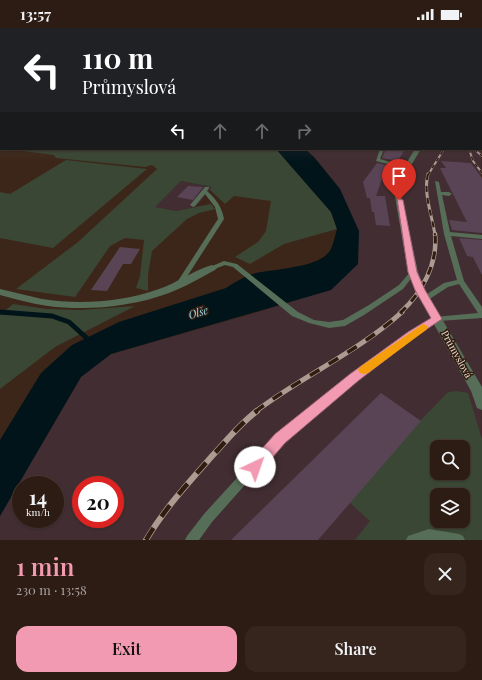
<!DOCTYPE html>
<meta charset="utf-8">
<style>
body{margin:0;font-family:"Playfair Display",serif;background:#35251c;color:#f1f3f6;height:100vh;display:flex;flex-direction:column;font-size:15px;white-space:nowrap}
*{box-sizing:border-box;margin:0}
p{font-size:13px;color:#a7a1a0}
.icon{flex:none;width:22px;height:22px;fill:none;stroke:currentColor;stroke-width:2;stroke-linecap:round;stroke-linejoin:round}
.map{position:relative;height:512px;overflow:hidden}
.details{display:flex;flex-direction:column;background:#2d1c13;flex:1}
.details>*{flex:none}
.hud{position:absolute;left:0px;top:0px;width:482px;height:122px;box-shadow:0 1px 3px #0004,0 0 0 1px #483a33;background:#202124;color:#fff;overflow:hidden}
.fabs{position:absolute;left:430px;top:412px;display:grid;gap:8px}
.fabs a{display:grid;place-items:center;width:40px;height:40px;border-radius:8px;background:#2d1c13;box-shadow:0 1px 3px #0004,0 0 0 1px #483a33;font-size:20px}
.speed{position:absolute;left:12px;top:448px;display:flex;gap:8px;font-size:20px;font-weight:700;text-align:center}
.speed>*{display:grid;place-content:center;width:52px;height:52px;border-radius:50%;background:#2d1c13;box-shadow:0 1px 3px #0004,0 0 0 1px #483a33;line-height:1}
.speed small{font-size:10px;font-weight:400}
.speed .limit{border:6px solid #d22;background:#fff;color:#111}
.pin{position:absolute;display:grid;place-items:center;width:34px;height:34px;color:#fff;margin:-41px -17px;border-radius:50% 50% 50% 0;rotate:-45deg;box-shadow:0 0 4px #0007}
.pin .icon{rotate:45deg}
.me{position:absolute;width:44px;margin:-22px;rotate:42deg;stroke-linejoin:round;filter:drop-shadow(0 0 3px #0008)}
.turn{display:flex;align-items:center;gap:14px;height:84px;padding:0 16px;font-size:18px}
.turn .icon{width:52px;height:52px;stroke-width:2.5}
.turn b{display:block;font-size:28px;line-height:34px}
.lanes{display:flex;align-items:center;height:38px;padding:0 16px;background:#0003;justify-content:center;gap:20px;direction:ltr}
.lanes .off{opacity:.35}
.round{display:grid;place-items:center;flex:none;width:42px;height:42px;border-radius:12px;background:#35251c}
.overview{display:flex;align-items:center;justify-content:space-between;height:68px;padding:0 16px}
h1{font-size:24px;font-weight:600;line-height:30px;color:#f19ab2}
.action{display:flex;gap:8px;margin-top:auto;padding:8px 16px}
.action a{flex:1;height:46px;border-radius:12px;background:#f19ab2;color:#111;font-size:16px;font-weight:600;line-height:46px;text-align:center}
.action a+a{background:#35251c;color:#f1f3f6}
.status{display:flex;justify-content:space-between;align-items:center;height:28px;padding:0 20px;background:#2d1c13;direction:ltr}
.status svg{height:11px;fill:currentColor}
.map>svg:first-child{display:block}
</style>
<div class="status"><b>13:57</b><svg viewBox="0 0 49 12"><path d="M0 12V9h3v3zM5 12V6h3v6zM10 12V3h3v9zM15 12V0h3v12zM26 1h20v11H26zM47 4h2v5h-2z"/></svg></div>
<div class="map">
<svg width="482" height="512" viewBox="0 0 482 512">
<rect width="100%" height="100%" fill="#3c2619"/>
<!-- industrial -->
<path fill="#412d32" fill-rule="evenodd" d="M 481,62 L 482,512 L 0,512 L 0,488 L 81,348 L 111,326 L 262,283 L 296,271 L 358,236 L 340,161 L 314,129 L 305,121 L 481,121 ZM 437,419 L 463,419 L 463,445 L 437,445 ZM 21,457 L 55,457 L 55,491 L 21,491 ZM 81,457 L 115,457 L 115,491 L 81,491 ZM 437,467 L 463,467 L 463,493 L 437,493 Z
M 181,153 L 213,159 L 196,179 L 176,183 L 154,179 Z"/>
<!-- green -->
<path fill="#3a4734" fill-rule="evenodd" d="M 8,121 L 276,121 L 331,184 L 337,201 L 284,216 L 250,236 L 235,229 L 258,214 L 266,203 L 271,173 L 234,168 L 225,176 L 210,162 L 212,159 L 181,153 L 155,179 L 176,183 L 211,176 L 215,181 L 199,185 L 187,191 L 152,223 L 148,247 L 148,263 L 136,260 L 140,248 L 144,212 L 125,210 L 110,218 L 75,269 L 16,261 L 78,214 L 157,141 L 152,137 L 145,139 L 56,130 L 54,127 Z
M 66,132 L 147,141 L 53,220 L 0,210 L 0,164 L 10,166 Z
M 13,276 L 47,281 L 80,282 L 135,278 L 55,319 L 0,361 L 0,287 Z
M 457,363 L 468,365 L 482,411 L 482,512 L 355,512 L 370,493 L 349,474 L 421,392 L 448,364 ZM 437,419 L 463,419 L 463,445 L 437,445 ZM 437,467 L 463,467 L 463,493 L 437,493 Z"/>
<!-- water -->
<path fill="#00141a" d="M 276,121 L 305,121 L 314,129 L 340,161 L 359,203 L 358,236 L 331,262 L 111,326 L 81,349 L 0,488 L 0,412 L 41,345 L 72,317 L 119,294 L 226,260 C 235,254 245,248 256,245 C 274,241 317,240 329,224 C 333,219 335,208 337,201 L 331,184 Z"/>
<g fill="none" stroke-linecap="round" stroke-linejoin="round">
<!-- stream-far1 -->
<path stroke="#00141a" stroke-width="4" d="M 0,284 L 10,285"/>
<!-- stream -->
<path stroke="#00141a" stroke-width="5" d="M 0,284 L 52,288 L 69,294 L 91,314"/>
</g>
<!-- building -->
<path fill="#594455" d="M 386,121 L 405,121 L 398,133 L 382,130 Z
M 441,133 L 471,135 L 482,150 L 482,205 L 452,202 L 449,192 L 467,194 L 440,140 L 446,140 Z
M 377,135 L 387,137 L 376,168 L 385,168 L 390,198 L 376,197 L 374,184 L 372,184 L 370,170 L 367,170 L 363,154 Z
M 188,158 L 203,159 L 193,172 L 177,169 Z
M 459,210 L 482,212 L 482,247 L 473,229 L 467,228 Z
M 120,219 L 140,221 L 131,236 L 123,236 L 107,263 L 91,262 Z
M 381,365 L 421,393 L 318,512 L 231,512 Z"/>
<g fill="none" stroke-linecap="round" stroke-linejoin="round">
<!-- lane -->
<path fill="#566e57" fill-rule="evenodd" d="M 481,86 L 482,86 L 482,88 L 481,88 Z
M 380,121 L 384,121 L 380,131 L 407,139 L 407,141 L 376,133 Z
M 435,153 L 439,154 L 441,164 L 449,164 L 452,166 L 449,168 L 442,167 L 450,204 L 482,207 L 482,211 L 451,208 L 464,253 L 482,279 L 482,290 L 439,293 L 414,308 L 357,352 L 284,413 L 212,494 L 199,512 L 185,512 L 187,508 L 204,486 L 276,407 L 351,346 L 408,304 L 434,289 L 478,285 L 459,256 L 448,259 L 428,272 L 425,272 L 421,270 L 444,255 L 457,252 L 444,206 Z
M 205,159 L 209,159 L 209,160 L 207,163 C 216,171 222,179 224,191 L 181,258 L 177,258 L 176,256 L 218,191 L 215,179 L 205,166 L 195,178 L 193,179 L 190,177 Z
M 224,233 L 237,236 L 298,284 L 314,292 L 329,294 L 343,292 L 369,277 L 399,257 L 411,243 L 413,242 L 416,244 L 403,261 L 364,287 L 345,298 L 329,300 L 309,295 L 292,288 L 233,239 L 225,237 L 212,242 L 209,240 L 210,239 Z
M 429,501 L 459,506 L 463,508 L 465,512 L 406,512 L 408,508 Z"/>
<!-- street -->
<path fill="#566e57" fill-rule="evenodd" d="M 415,121 L 421,121 L 399,157 L 418,244 L 425,262 L 482,359 L 482,382 L 477,380 L 471,363 L 415,262 L 408,244 L 393,157 Z
M 212,237 L 217,240 L 215,242 C 200,250 185,259 169,265 C 131,279 87,283 48,278 C 32,276 16,271 0,267 L 0,261 C 14,264 28,268 42,271 C 79,277 123,274 159,261 C 177,255 194,242 212,237 Z"/>
<defs>
<path id="rail-far4" d="M 482,78 L 482,85
M 469,121 L 473,133 L 482,145
M 474,121 L 482,128
M 428,147 L 444,121"/>
<path id="rail-far3" d="M 428,146 C 423,165 432,187 435,207"/>
<path id="rail-far2" d="M 400,285 C 422,265 438,236 435,206"/>
<path id="rail-far1" d="M 255,384 C 302,348 358,324 402,284"/>
<path id="rail" d="M 146,512 C 165,480 189,454 213,427 C 227,412 240,396 257,383"/>
</defs>
<!-- rail-far4 casing -->
<use href="#rail-far4" stroke="#ac9b91" stroke-width="2"/>
<!-- rail-far3 casing -->
<use href="#rail-far3" stroke="#ac9b91" stroke-width="3"/>
<!-- rail-far2 casing -->
<use href="#rail-far2" stroke="#ac9b91" stroke-width="4.5"/>
<!-- rail-far1 casing -->
<use href="#rail-far1" stroke="#ac9b91" stroke-width="5"/>
<!-- rail casing -->
<use href="#rail" stroke="#ac9b91" stroke-width="6"/>
<!-- rail-far4 -->
<use href="#rail-far4" stroke="#311c10" stroke-width="1.5" stroke-dasharray="4" stroke-linecap="butt"/>
<!-- rail-far3 -->
<use href="#rail-far3" stroke="#311c10" stroke-width="2" stroke-dasharray="6" stroke-linecap="butt"/>
<!-- rail-far2 -->
<use href="#rail-far2" stroke="#311c10" stroke-width="3" stroke-dasharray="8" stroke-linecap="butt"/>
<!-- rail-far1 -->
<use href="#rail-far1" stroke="#311c10" stroke-width="3.5" stroke-dasharray="11" stroke-linecap="butt"/>
<!-- rail -->
<use href="#rail" stroke="#311c10" stroke-width="4.5" stroke-dasharray="14" stroke-linecap="butt"/>
</g>
<!-- sky -->
<linearGradient id="sky" x2="0" y2="1"><stop stop-color="#21150e"/><stop offset="0.46" stop-color="#504749"/><stop offset="1" stop-color="#504749" stop-opacity="0"/></linearGradient>
<rect width="482" height="134" fill="url(#sky)"/>
<!-- route -->
<path fill="#f19ab2" stroke="#9d6474" d="M 397,170 L 403,172 L 417,244 L 425,262 L 442,291 L 415,309 L 358,353 L 285,415 L 260,444 L 255,446 L 250,444 L 247,439 L 250,434 L 275,406 L 350,346 L 408,304 L 431,290 L 415,262 L 408,244 Z"/>
<!-- slow -->
<path fill="#f59e0b" d="M 423,296 L 426,297 L 428,299 L 426,302 L 368,345 L 364,346 L 360,345 L 358,342 L 360,339 Z"/>
<g text-anchor="middle" dominant-baseline="central" stroke-width="3" stroke-linejoin="round" paint-order="stroke">
<!-- street labels -->
<g font-size="10" fill="#efe0d8" stroke="#311c10">
<text transform="translate(457 326) rotate(61)">Průmyslová</text>
</g>
<!-- water labels -->
<g font-size="11" font-style="italic" fill="#92d4e9" stroke="#311c10">
<text transform="translate(198 284) rotate(-16)">Olše</text>
</g>
</g>
</svg>
<div class="fabs">
<a><svg class="icon" aria-label="search" viewBox="0 0 24 24"><circle cx="10" cy="10" r="6"/><path d="M15 15l6 6"/></svg></a>
<a><svg class="icon" aria-label="layers" viewBox="0 0 24 24"><path d="M12 4l9 5-9 5-9-5zM3 14l9 5 9-5"/></svg></a>
</div>
<div class="speed"><div>14<small>km/h</small></div><div class="limit">20</div></div>
<div class="pin" style="left:399px;top:172px;background:#d93025"><svg class="icon" aria-label="arrive" viewBox="0 0 24 24"><path d="M6 21V4h12l-3 4 3 4H6"/></svg></div>
<svg class="me" style="left:255px;top:439px" viewBox="-20 -20 40 40"><circle r="19" fill="#fff"/><path d="M0-13L10 11 0 6-10 11z" fill="#f19ab2"/></svg>
<div class="hud">
<div class="turn"><svg class="icon" aria-label="left" viewBox="0 0 24 24"><path d="M17 20v-9H6M10 6l-5 5 5 5"/></svg><div><b>110 m</b>Průmyslová</div></div>
<div class="lanes"><svg class="icon" aria-label="left" viewBox="0 0 24 24"><path d="M17 20v-9H6M10 6l-5 5 5 5"/></svg><svg class="icon off" aria-label="ahead" viewBox="0 0 24 24"><path d="M12 20V5M6 11l6-6 6 6"/></svg><svg class="icon off" aria-label="ahead" viewBox="0 0 24 24"><path d="M12 20V5M6 11l6-6 6 6"/></svg><svg class="icon off" aria-label="right" viewBox="0 0 24 24"><path d="M7 20v-9h11M14 6l5 5-5 5"/></svg></div>
</div>
</div>
<section class="details">
<div class="overview"><div><h1>1 min</h1><p>230 m · 13:58</p></div><a class="round"><svg class="icon" aria-label="close" viewBox="0 0 24 24"><path d="M6 6l12 12M18 6L6 18"/></svg></a></div>
<div class="action"><a>Exit</a><a>Share</a></div>
</section>
